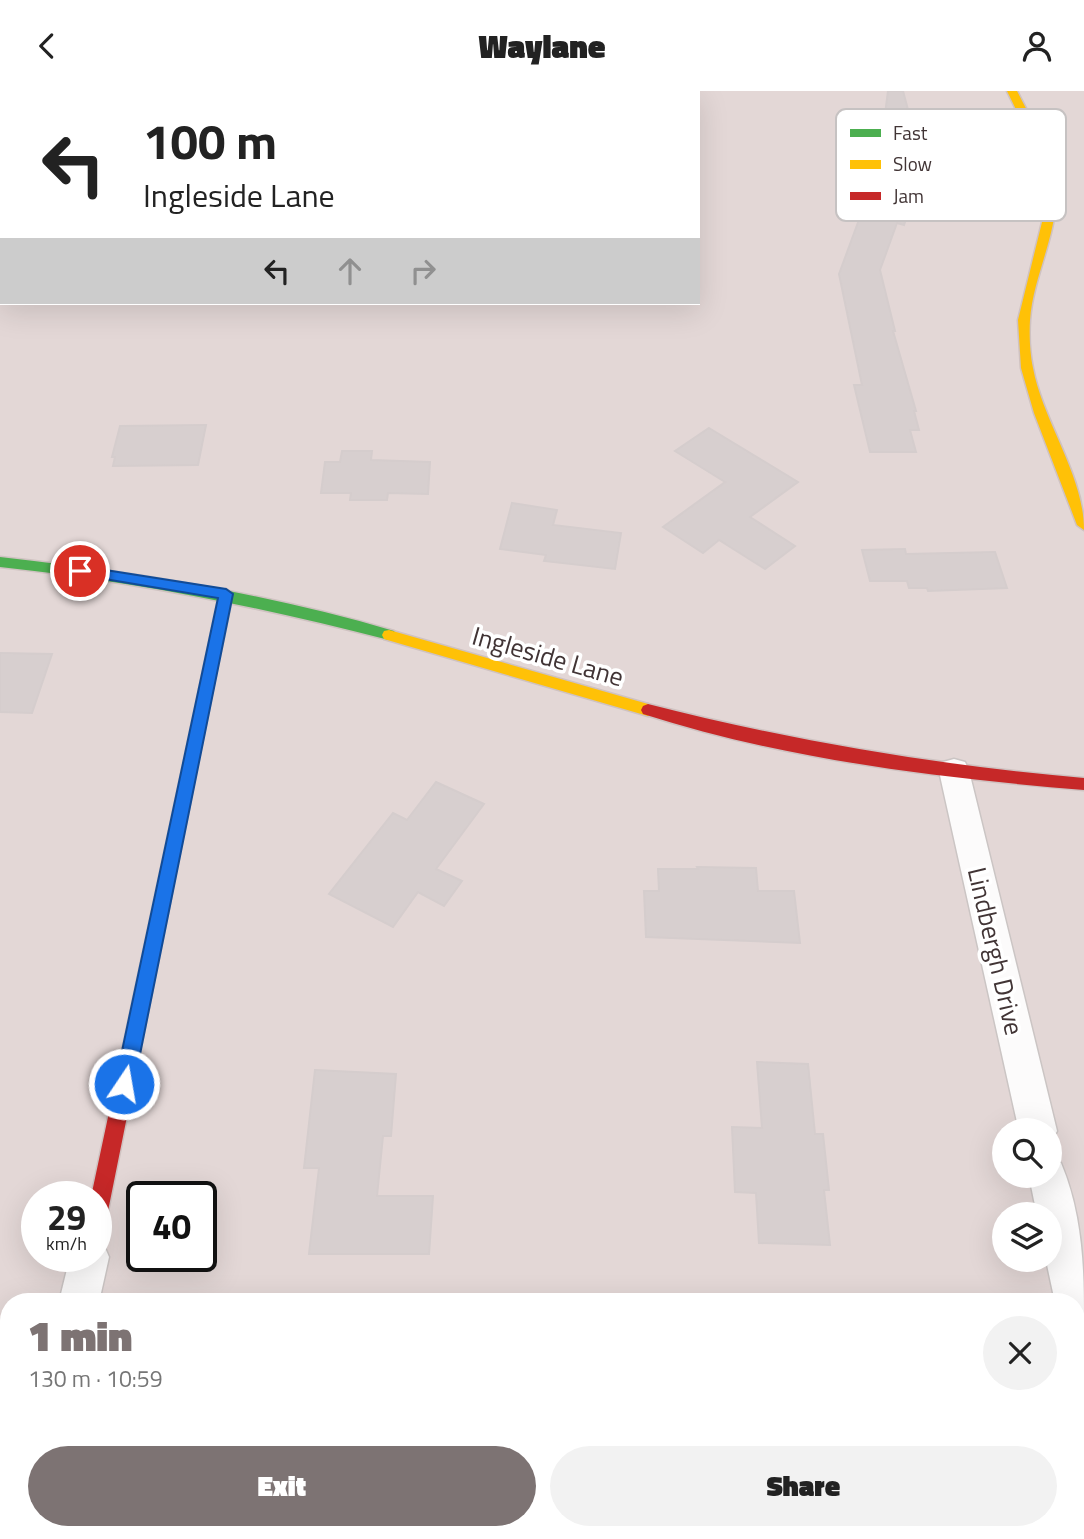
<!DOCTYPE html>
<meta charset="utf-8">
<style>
body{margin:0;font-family:"Titillium Web",sans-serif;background:#f2f2f2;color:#222;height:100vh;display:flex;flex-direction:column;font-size:26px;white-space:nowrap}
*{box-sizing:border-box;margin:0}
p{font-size:23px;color:#767676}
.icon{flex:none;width:38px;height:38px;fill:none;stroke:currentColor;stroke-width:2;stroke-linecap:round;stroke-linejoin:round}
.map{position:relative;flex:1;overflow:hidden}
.side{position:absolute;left:0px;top:1202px;width:1085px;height:247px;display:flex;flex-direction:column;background:#fff;border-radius:28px 28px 0 0;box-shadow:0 7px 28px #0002}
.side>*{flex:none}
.banner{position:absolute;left:0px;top:0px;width:700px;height:214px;box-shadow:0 7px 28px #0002;background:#fff;color:#222;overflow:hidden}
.tools{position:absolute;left:992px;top:1027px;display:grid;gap:14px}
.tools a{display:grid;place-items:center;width:70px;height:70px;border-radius:50%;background:#fff;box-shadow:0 7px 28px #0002;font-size:35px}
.speed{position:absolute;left:21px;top:1090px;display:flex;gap:14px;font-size:35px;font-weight:700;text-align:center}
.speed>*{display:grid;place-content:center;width:91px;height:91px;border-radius:50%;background:#fff;box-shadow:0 7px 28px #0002;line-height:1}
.speed small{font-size:18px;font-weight:400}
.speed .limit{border:4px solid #111;border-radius:10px;background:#fff;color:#111}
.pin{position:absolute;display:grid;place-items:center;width:60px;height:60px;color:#fff;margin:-30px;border:4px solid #fff;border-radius:50%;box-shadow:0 2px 7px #0007}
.me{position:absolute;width:77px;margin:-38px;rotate:12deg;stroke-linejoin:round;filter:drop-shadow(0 0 5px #0008)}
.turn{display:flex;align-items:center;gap:24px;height:147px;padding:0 28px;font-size:32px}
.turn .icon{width:91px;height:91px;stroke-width:2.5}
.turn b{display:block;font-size:49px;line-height:60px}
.lanes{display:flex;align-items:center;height:66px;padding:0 28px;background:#0003;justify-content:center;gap:35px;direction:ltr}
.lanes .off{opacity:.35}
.round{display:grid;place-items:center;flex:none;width:74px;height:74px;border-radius:37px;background:#f2f2f2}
.headline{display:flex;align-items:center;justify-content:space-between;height:119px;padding:0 28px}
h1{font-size:42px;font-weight:800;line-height:52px;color:#7d7373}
.action{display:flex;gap:14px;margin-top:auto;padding:14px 28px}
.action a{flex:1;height:80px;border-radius:42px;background:#7d7373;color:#fff;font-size:28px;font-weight:800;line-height:80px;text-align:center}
.action a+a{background:#f2f2f2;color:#222}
header{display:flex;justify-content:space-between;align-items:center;height:91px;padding:0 28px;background:#fff;font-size:32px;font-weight:800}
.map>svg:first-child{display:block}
</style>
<header><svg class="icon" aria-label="back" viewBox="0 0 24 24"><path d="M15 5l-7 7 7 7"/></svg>Waylane<svg class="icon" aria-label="person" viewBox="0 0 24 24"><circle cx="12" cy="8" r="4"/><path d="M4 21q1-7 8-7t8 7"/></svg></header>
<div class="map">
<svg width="1084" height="1448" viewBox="0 0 1084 1448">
<rect width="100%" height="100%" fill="#ede7e6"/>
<!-- residential -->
<path fill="#e3d7d6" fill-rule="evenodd" d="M 0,0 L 1084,0 L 1084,1448 L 0,1448 ZM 2,2 L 698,2 L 698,212 L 2,212 ZM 1004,1040 L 1050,1040 L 1050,1085 L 1004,1085 ZM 37,1106 L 96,1106 L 96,1166 L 37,1166 ZM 142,1106 L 201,1106 L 201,1166 L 142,1166 ZM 1004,1124 L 1050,1124 L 1050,1169 L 1004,1169 ZM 9,1211 L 1076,1211 L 1076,1440 L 9,1440 Z"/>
<!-- building -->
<path fill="#d7cfcf" stroke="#d5cdcd" stroke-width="2" d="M 888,0 L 903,0 L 914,41 L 913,58 L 917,59 L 913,107 L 904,134 L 897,132 L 880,179 L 895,240 L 893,240 L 916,320 L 914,320 L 919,339 L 910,339 L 916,361 L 870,361 L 854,294 L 862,294 L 839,183 L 867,107 L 874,108 Z
M 206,334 L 198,374 L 113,375 L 115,366 L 112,366 L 120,335 Z
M 709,337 L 798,391 L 750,426 L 795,455 L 765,478 L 719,449 L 703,462 L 663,436 L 725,391 L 675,360 Z
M 342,360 L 372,360 L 371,369 L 430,371 L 428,403 L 388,402 L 387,409 L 350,409 L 351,402 L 321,402 L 325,371 L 340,371 Z
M 512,412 L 557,419 L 553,434 L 621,442 L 615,478 L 544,470 L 546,464 L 500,458 Z
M 905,458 L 906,463 L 995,461 L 1007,497 L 928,500 L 927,497 L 909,497 L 907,490 L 870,490 L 862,459 Z
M 0,562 L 52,563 L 32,622 L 0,621 Z
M 436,691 L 484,713 L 436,778 L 462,790 L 444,815 L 418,801 L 393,836 L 329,803 L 393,722 L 407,729 Z
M 697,776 L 756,777 L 758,800 L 794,800 L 800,852 L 646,846 L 644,800 L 659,800 L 658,778 L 698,778 Z
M 757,971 L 808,973 L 815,1043 L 823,1043 L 829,1099 L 824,1099 L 830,1154 L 759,1152 L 756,1102 L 735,1101 L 732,1036 L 762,1037 Z
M 315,979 L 396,983 L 391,1045 L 383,1045 L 377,1105 L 433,1105 L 429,1163 L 309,1163 L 319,1077 L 304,1077 Z"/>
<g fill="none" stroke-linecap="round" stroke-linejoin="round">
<defs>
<path id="street" d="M 237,0 L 255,0 L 236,2 Z
M 576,0 L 594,0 L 594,2 L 576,2 Z
M 0,129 L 2,129 L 2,141 L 0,141 Z
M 954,668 L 965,671 L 969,680 L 1057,1040 L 1050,1053 L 1050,1040 L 1019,1040 L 939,680 L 943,671 Z
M 1050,1067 L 1061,1072 C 1082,1122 1084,1174 1084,1227 L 1076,1231 L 1076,1211 L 1055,1211 L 1046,1169 L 1050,1169 L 1050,1124 L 1037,1124 L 1029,1085 L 1050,1085 Z
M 96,1149 L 103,1152 L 109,1166 L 99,1211 L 59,1211 L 70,1166 L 96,1166 Z
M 9,1339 L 9,1382 L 0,1385 L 0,1342 Z"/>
<path id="fast" d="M 0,466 C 132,481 267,502 394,540 L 396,544 L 389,549 C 261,516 132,490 0,476 Z"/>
<path id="slow" d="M 1007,0 L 1017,0 C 1031,28 1055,67 1056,99 C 1058,143 1033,185 1030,229 C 1029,243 1030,263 1033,277 C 1043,331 1084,384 1084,439 L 1077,434 L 1034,322 L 1021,277 L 1018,229 L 1045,119 L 1046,96 L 1033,53 Z
M 226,498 L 233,503 L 213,598 L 206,604 L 199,598 L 219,503 Z
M 389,539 L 648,613 L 655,619 L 648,625 L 384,548 L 382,544 L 384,540 Z"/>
<path id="jam" d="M 206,592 L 213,598 L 106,1130 L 103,1137 L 96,1140 L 96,1106 L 91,1106 L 199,598 Z
M 648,613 C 792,650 936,674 1084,687 L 1084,699 C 938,687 783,668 643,623 L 641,619 L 643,615 Z"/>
</defs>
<!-- street casing -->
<use href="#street" stroke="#cbc5c4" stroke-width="3"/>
<!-- fast casing -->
<use href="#fast" stroke="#cfc2c1" stroke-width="3"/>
<!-- slow casing -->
<use href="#slow" stroke="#cfc2c1" stroke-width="3"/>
<!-- jam casing -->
<use href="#jam" stroke="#cfc2c1" stroke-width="3"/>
<!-- street -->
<use href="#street" fill="#fcfbfb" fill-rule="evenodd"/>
<!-- fast -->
<use href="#fast" fill="#4caf50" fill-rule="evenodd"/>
<!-- slow -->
<use href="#slow" fill="#ffc107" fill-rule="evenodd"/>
<!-- jam -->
<use href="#jam" fill="#c62828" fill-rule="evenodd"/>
</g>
<!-- route -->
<path fill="#1a73e8" stroke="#114b97" stroke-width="2" d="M 80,475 L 226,498 L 233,503 L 134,993 L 131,999 L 124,1002 L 118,999 L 115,993 L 218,507 L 75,483 L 73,480 Z"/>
<g text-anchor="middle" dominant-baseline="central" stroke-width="7" stroke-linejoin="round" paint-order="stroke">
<!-- street labels -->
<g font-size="26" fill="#413435" stroke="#fff">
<text transform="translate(548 565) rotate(16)">Ingleside Lane</text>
<text transform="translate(996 860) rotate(77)">Lindbergh Drive</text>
</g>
</g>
<!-- legend -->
<rect x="836" y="18" width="230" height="112" rx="10" fill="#fff" stroke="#c6c2c2" stroke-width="2"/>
<rect x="850" y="38" width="31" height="8" fill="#4caf50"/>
<rect x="850" y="69" width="31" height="9" fill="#ffc107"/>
<rect x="850" y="101" width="31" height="8" fill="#c62828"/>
<g font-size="19" fill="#413435">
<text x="893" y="49">Fast</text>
<text x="893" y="80">Slow</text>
<text x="893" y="112">Jam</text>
</g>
</svg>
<div class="tools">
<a><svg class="icon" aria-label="search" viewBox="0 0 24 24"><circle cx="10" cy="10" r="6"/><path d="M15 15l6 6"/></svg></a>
<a><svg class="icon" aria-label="layers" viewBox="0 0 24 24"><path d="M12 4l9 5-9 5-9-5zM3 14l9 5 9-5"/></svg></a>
</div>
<div class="speed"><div>29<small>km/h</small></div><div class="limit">40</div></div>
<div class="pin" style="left:80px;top:480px;background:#d93025"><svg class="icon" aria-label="arrive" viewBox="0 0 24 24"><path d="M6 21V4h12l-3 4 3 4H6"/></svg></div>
<svg class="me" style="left:124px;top:993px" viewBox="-20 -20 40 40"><circle r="17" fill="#1a73e8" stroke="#fff" stroke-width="3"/><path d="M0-11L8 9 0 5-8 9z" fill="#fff"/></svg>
<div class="banner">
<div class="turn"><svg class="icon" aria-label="left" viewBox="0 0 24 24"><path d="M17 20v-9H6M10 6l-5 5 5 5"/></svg><div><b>100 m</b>Ingleside Lane</div></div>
<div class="lanes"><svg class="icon" aria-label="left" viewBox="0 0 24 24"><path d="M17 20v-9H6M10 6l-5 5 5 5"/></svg><svg class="icon off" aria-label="ahead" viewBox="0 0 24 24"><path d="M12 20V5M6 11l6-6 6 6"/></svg><svg class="icon off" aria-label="right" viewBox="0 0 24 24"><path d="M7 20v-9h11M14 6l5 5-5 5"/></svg></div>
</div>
<section class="side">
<div class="headline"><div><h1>1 min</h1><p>130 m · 10:59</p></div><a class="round"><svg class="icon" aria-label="close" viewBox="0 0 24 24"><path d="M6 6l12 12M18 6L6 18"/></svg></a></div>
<div class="action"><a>Exit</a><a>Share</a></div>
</section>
</div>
